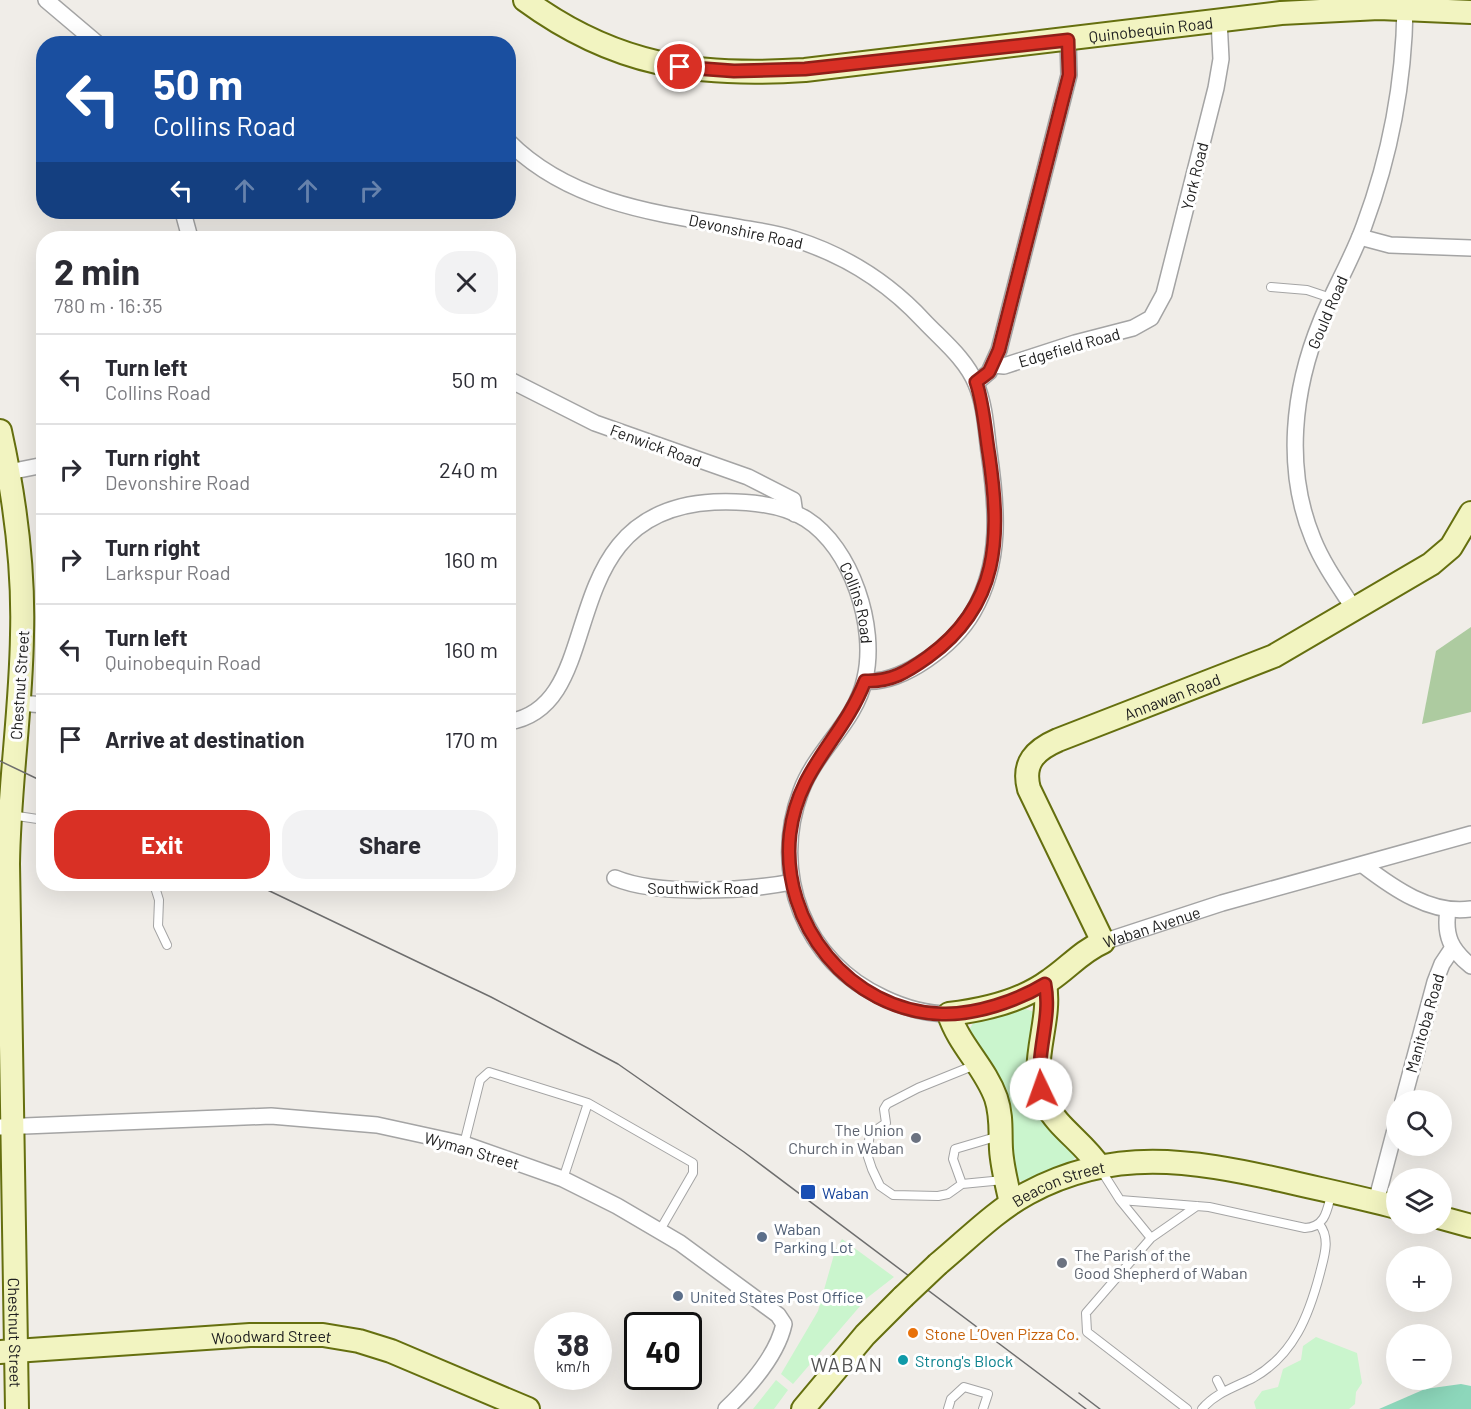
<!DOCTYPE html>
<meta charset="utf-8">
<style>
body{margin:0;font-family:Barlow,sans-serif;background:#f2f2f3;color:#2b2b33;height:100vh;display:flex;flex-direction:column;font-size:22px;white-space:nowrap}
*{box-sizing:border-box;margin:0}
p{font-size:20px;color:#7c7c81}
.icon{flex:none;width:33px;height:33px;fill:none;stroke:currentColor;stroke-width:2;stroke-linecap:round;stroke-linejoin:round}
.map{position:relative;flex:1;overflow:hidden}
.side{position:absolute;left:36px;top:231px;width:480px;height:660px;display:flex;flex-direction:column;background:#fff;border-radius:24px;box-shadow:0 6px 24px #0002}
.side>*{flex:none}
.hud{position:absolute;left:36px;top:36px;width:480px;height:183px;border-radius:24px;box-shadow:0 6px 24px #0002;background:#1a4fa0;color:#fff;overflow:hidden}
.tools{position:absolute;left:1386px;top:1090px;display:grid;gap:12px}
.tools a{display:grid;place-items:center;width:66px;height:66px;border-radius:50%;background:#fff;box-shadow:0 6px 24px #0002;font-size:30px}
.speed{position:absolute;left:534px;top:1312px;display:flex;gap:12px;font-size:30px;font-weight:700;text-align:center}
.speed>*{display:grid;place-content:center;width:78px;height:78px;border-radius:50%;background:#fff;box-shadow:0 6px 24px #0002;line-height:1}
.speed small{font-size:15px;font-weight:400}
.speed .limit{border:3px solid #111;border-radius:9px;background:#fff;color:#111}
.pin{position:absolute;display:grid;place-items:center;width:51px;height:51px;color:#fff;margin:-26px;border:3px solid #fff;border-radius:50%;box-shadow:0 2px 6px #0007}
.me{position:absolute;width:66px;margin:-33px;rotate:357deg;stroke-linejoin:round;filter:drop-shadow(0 0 4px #0008)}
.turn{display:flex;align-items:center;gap:21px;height:126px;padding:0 18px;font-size:27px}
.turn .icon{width:78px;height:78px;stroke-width:2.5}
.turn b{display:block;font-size:42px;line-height:51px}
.lanes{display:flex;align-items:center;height:57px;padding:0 18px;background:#0003;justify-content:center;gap:30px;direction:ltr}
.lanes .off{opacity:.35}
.round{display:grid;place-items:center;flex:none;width:63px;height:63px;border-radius:24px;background:#f2f2f3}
.headline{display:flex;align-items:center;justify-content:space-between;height:102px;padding:0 18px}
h1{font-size:36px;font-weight:700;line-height:45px}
.action{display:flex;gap:12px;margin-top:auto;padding:12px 18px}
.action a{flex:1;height:69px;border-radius:24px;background:#d93025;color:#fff;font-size:24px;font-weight:700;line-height:69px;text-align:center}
.action a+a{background:#f2f2f3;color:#2b2b33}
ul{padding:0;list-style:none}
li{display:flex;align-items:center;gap:18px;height:90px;padding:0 18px;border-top:2px solid #e1e1e2}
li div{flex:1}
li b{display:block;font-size:22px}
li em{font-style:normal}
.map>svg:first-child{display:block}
</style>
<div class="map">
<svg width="1471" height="1409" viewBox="0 0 1471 1409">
<rect width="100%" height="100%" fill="#f0ede8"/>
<!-- forest -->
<path fill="#adcba0" d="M 1471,627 L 1471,712 L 1422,724 L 1436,651 Z"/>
<!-- park -->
<path fill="#caf5cd" d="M 1022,1008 L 1032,1011 L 1037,1019 L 1035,1050 L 1077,1155 L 1071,1163 L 1022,1181 L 1015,1178 L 968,1031 L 976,1019 Z
M 842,1239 L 894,1277 L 867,1298 L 793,1384 L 781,1374 L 818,1311 L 835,1251 Z
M 1316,1337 L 1357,1353 L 1362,1383 L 1356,1392 L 1355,1404 L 1349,1409 L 1256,1409 L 1254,1402 L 1262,1391 L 1278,1387 L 1283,1369 L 1301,1360 L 1303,1346 Z
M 776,1380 L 788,1390 L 774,1409 L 753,1409 Z"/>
<!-- pitch -->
<path fill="#8dd7bb" d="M 1461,1384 L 1471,1386 L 1471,1409 L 1379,1409 L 1425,1389 Z"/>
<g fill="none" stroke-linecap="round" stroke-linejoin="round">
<defs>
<path id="lane" d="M 1271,287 L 1307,290 L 1331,298
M 11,815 L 44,820
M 154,884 L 159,900 L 158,926 L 167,945
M 975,1065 L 918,1088 L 887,1104 L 884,1109 L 886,1123 L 870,1134 L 867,1154 L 872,1169 L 880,1186 L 893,1195 L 938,1196 L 948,1194 L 962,1184 L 1003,1180
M 464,1144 L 480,1080 L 489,1072 L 588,1103
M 1101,1170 L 1120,1200 L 1209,1207 L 1305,1228 C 1325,1227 1327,1211 1331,1195
M 563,1179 L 588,1103 L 693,1163 L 693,1173 L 660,1230
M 962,1184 L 953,1159 L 955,1149 L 999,1136
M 1120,1200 L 1151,1238 L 1197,1206
M 1151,1238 L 1086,1313 L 1087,1332 L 1187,1409
M 1217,1380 L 1223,1392
M 948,1409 L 951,1399 L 964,1387 L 988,1394 L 983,1409
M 1202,1409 C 1215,1393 1235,1387 1253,1378 C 1294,1355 1309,1315 1320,1273 C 1324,1257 1331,1238 1319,1224"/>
<g id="street">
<path d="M 46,0 L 98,44"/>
<path d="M 508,141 C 567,201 652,213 731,226 C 752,230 774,232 794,239 C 845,255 888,282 924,321 C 942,340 966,359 976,384 C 985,405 986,430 989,452 C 997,507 1002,562 973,612 C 954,645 903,684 865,681"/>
<path d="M 183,212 L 190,238"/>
<path d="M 1360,237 L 1390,245 L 1471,248"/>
<path d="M 993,365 L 1004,366 L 1075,343 L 1133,328 L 1151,318 L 1164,294 L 1216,88 L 1221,59 L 1219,20"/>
<path d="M 508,379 L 595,423 L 748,477 L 793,500 L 795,514"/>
<path d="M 976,383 L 989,372 L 999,350 L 1069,75 L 1068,40"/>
<path d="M 9,472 L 44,465"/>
<path d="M 1354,609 C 1339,586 1323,564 1313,539 C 1284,469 1293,389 1321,321 C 1334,289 1352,259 1364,226 C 1390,156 1404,83 1405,8"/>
<path d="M 19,703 L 44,705"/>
<path id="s1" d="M 508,722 C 613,706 546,511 714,502 C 743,501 780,503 806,519 C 852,548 877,627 865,678 C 856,722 816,750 801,791 C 770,873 804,962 884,998 C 905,1008 926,1014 949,1014"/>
<path d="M 1363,865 C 1393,888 1431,915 1471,909"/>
<path d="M 615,878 C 658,896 746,891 792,882"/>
<path d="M 1448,910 C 1444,936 1451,950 1471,966"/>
<path id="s2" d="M 1103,942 L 1222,903 L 1471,834"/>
<path d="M 1403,1101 L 1435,982 L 1442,964 L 1452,949"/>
<path d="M 0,1127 L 271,1116 L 377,1125 L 464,1144 L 563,1179 L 617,1206 L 680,1243 L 778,1315 L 784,1324 C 777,1356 749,1387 726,1409"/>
<path d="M 1376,1202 L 1396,1126"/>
</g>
<g id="secondary">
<path id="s3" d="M 525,0 C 615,66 696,77 805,70 L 1281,13 L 1379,8 L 1471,12"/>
<path id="s4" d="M 0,431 C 15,499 24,566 22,635 C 21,712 9,787 8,864 L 17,1409"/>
<path d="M 1045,984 C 1052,1023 1027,1065 1045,1103 C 1058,1128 1084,1143 1099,1166"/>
<path id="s5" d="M 1011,1203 C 1007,1185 1002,1167 1001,1149 C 1000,1131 1002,1116 996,1098 C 985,1067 959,1045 949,1014 C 984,1010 1022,1001 1050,980 C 1068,968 1082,951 1103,942 L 1029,789 C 1022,763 1035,750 1058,740 L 1274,656 L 1431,564 L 1451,547 L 1471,513"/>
<path d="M 1442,1218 L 1471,1226"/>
<path id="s6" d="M 938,1264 C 967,1240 995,1211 1028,1193 C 1113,1147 1191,1160 1281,1180 C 1319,1189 1358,1197 1396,1207"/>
<path id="s7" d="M 0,1352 L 250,1335 L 323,1335 L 359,1341 L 391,1351 L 528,1409"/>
<path d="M 803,1409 L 865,1335 L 903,1297"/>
</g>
</defs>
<!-- lane casing -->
<use href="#lane" stroke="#a4a4a4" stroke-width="10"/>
<!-- street casing -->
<use href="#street" stroke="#a4a4a4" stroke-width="18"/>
<!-- secondary casing -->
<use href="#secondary" stroke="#656f0f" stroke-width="26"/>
<!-- lane -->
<use href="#lane" stroke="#fff" stroke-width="8"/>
<!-- street -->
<use href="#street" stroke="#fff" stroke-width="15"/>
<!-- secondary -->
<use href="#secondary" stroke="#f2f4c1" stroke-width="22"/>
<!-- tram -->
<path stroke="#6e6e6e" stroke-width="1.5" d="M 0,761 L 44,782
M 255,884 L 491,997 L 618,1064 L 744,1152 L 1086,1409
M 1079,1393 L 1100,1409"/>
<defs>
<path id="secondary-bridge" d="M 903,1297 L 938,1264"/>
</defs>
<!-- secondary-bridge casing -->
<use href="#secondary-bridge" stroke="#656f0f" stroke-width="26" stroke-linecap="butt"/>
<!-- secondary-bridge -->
<use href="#secondary-bridge" stroke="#f2f4c1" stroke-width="22"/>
</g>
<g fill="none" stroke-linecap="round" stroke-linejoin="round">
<defs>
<path id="route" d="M 680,67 L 734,71 L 805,69 L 1068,40 L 1069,75 L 999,350 L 989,372 L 976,382 C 984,406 985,431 989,455 C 1001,537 1000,605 928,657 C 907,672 891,682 865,681 C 843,739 798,767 790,834 C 780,923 849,1011 942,1014 C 975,1015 1017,1001 1045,984 C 1052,1019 1035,1053 1041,1089"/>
</defs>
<!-- route casing -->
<use href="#route" stroke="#8d1f18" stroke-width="15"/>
<!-- route -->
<use href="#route" stroke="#d93025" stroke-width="10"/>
</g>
<!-- markers -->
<g fill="#6b7280" stroke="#fff" stroke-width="2">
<circle cx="916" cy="1138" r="6"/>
<circle cx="1062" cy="1263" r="6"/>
</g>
<rect fill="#1a4fb4" stroke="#fff" stroke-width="2" x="800" y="1184" width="16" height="16" rx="3"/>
<g fill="#5c6f8a" stroke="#fff" stroke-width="2">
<circle cx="762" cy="1237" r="6"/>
<circle cx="678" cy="1296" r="6"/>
</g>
<circle fill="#e8710a" stroke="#fff" stroke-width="2" cx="913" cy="1333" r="6"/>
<circle fill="#0f9aa8" stroke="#fff" stroke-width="2" cx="903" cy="1360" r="6"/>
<g text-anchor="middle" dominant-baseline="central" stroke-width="6" stroke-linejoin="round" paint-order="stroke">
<!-- street labels -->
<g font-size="16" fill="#202020" stroke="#fff">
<text stroke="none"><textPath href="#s3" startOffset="644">Quinobequin Road</textPath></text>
<text transform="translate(1194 176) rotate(-76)">York Road</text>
<text transform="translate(746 231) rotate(12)">Devonshire Road</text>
<text transform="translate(1327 312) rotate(-67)">Gould Road</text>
<text transform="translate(1069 347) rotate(-16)">Edgefield Road</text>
<text transform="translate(656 445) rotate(20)">Fenwick Road</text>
<text stroke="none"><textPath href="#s1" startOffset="522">Collins Road</textPath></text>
<text transform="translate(19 685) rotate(-86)">Chestnut Street</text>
<text stroke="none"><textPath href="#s5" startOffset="732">Annawan Road</textPath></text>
<text x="703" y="887">Southwick Road</text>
<text stroke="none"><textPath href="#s2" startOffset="51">Waban Avenue</textPath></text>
<text transform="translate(1424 1023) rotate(-74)">Manitoba Road</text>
<text transform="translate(472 1150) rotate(16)">Wyman Street</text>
<text stroke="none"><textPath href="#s6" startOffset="147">Beacon Street</textPath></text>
<text stroke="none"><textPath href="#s4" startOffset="904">Chestnut Street</textPath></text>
<text stroke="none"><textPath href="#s7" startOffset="272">Woodward Street</textPath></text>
</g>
<!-- worship labels -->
<g font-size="16" fill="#5b616d" stroke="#fff" text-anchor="end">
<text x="904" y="1129">The Union<tspan x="904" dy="18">Church in Waban</tspan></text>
<text x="1074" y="1254" text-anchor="start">The Parish of the<tspan x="1074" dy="18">Good Shepherd of Waban</tspan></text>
</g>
<!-- transit labels -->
<g font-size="16" fill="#164399" stroke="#fff" text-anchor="start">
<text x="822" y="1192">Waban</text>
</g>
<!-- service labels -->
<g font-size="16" fill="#4e5e75" stroke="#fff" text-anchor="start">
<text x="774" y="1228">Waban<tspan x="774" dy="18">Parking Lot</tspan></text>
<text x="690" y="1296">United States Post Office</text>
</g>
<!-- food labels -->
<g font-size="16" fill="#c56008" stroke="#fff" text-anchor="start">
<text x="925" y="1333">Stone L’Oven Pizza Co.</text>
</g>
<!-- culture labels -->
<g font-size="16" fill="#0d838f" stroke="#fff" text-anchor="start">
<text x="915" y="1360">Strong's Block</text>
</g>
<!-- quarter labels -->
<g font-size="20" letter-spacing="1.5" fill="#535353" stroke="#fff">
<text x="847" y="1364">WABAN</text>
</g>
</g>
</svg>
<div class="tools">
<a><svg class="icon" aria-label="search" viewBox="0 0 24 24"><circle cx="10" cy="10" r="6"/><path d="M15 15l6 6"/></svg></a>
<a><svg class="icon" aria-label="layers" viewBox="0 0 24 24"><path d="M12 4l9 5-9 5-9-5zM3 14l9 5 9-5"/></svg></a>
<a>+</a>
<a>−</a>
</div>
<div class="speed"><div>38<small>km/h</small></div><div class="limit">40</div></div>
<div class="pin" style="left:680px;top:67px;background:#d93025"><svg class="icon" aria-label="arrive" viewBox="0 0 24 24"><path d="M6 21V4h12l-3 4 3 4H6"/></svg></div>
<svg class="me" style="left:1041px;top:1089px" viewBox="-20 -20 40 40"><circle r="19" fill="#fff"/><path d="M0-13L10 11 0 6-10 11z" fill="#d93025"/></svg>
<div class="hud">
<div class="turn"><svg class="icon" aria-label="left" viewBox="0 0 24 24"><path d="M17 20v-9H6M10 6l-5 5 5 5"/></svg><div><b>50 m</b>Collins Road</div></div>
<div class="lanes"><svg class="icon" aria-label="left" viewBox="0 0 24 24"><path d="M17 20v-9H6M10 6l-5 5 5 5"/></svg><svg class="icon off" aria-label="ahead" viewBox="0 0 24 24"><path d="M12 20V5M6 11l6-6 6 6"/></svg><svg class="icon off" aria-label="ahead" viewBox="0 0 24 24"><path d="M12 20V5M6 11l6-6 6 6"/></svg><svg class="icon off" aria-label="right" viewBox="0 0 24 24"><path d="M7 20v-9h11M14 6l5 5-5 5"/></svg></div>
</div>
<section class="side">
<div class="headline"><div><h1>2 min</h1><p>780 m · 16:35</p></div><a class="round"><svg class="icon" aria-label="close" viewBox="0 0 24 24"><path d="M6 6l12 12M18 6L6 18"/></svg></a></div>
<ul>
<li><svg class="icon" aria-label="left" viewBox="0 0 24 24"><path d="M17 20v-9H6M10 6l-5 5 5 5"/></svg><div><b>Turn left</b><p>Collins Road</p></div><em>50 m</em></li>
<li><svg class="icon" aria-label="right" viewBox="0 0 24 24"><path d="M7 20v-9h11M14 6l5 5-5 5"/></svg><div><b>Turn right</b><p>Devonshire Road</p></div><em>240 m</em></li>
<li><svg class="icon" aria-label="right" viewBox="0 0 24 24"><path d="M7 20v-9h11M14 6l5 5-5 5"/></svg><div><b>Turn right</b><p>Larkspur Road</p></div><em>160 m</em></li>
<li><svg class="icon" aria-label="left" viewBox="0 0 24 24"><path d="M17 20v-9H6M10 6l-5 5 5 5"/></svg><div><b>Turn left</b><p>Quinobequin Road</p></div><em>160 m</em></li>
<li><svg class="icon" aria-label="arrive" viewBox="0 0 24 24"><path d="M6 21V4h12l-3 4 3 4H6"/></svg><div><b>Arrive at destination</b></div><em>170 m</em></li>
</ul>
<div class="action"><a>Exit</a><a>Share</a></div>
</section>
</div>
